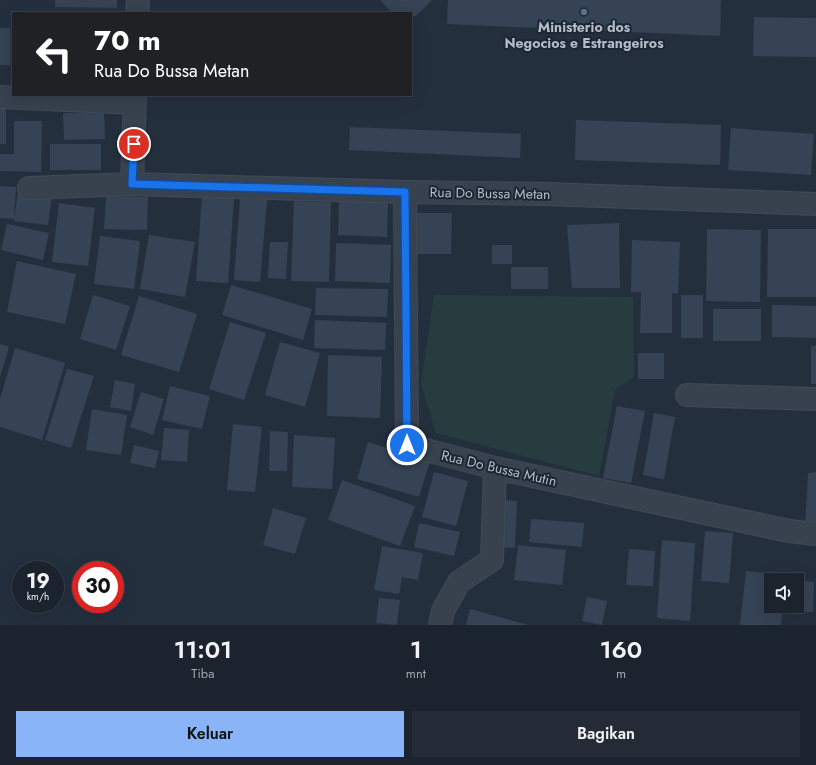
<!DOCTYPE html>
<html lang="id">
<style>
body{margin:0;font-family:Jost,sans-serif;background:#242b36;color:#f1f3f6;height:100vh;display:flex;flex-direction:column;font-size:15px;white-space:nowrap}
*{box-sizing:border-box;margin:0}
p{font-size:13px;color:#a0a4aa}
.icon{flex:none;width:22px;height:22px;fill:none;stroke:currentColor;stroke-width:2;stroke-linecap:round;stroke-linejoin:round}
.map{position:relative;height:625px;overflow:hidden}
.drawer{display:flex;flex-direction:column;background:#1b232e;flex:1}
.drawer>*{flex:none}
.banner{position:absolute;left:12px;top:12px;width:400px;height:84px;border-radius:0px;box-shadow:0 4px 16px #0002,0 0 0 1px #39404a;background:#202124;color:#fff;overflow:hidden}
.fabs{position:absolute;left:764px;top:573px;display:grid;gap:8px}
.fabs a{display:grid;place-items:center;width:40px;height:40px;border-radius:0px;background:#1b232e;box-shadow:0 4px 16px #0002,0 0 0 1px #39404a;font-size:20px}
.speed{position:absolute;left:12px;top:561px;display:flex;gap:8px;font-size:20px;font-weight:700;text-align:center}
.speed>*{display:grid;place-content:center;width:52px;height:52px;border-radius:50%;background:#1b232e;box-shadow:0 4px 16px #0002,0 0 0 1px #39404a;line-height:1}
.speed small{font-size:10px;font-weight:400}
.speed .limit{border:6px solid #d22;background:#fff;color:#111}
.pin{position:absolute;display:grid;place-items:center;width:34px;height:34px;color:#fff;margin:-17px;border:2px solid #fff;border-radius:50%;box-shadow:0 1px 4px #0007}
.me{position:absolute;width:44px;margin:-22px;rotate:0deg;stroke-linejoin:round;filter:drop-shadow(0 0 3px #0008)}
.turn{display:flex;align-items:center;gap:14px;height:84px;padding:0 16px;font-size:18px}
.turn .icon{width:52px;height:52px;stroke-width:2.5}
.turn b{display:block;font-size:28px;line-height:34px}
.eta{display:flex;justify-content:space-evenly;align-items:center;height:68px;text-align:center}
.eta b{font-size:24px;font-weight:600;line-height:28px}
.primary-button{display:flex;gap:8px;margin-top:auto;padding:8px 16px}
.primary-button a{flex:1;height:46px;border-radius:0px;background:#8ab4f8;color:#111;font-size:16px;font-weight:600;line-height:46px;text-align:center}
.primary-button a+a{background:#242b36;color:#f1f3f6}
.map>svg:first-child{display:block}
</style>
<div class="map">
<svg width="816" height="625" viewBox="0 0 816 625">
<rect width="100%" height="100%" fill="#242f3e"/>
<!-- green -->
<path fill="#263c3f" d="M 434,295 L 633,297 L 634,377 L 615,390 L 599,476 L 436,433 L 421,384 Z"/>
<!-- building -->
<path fill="#364354" d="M 55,0 L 117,0 L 117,8 L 55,7 Z
M 380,0 L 431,0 L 431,1 L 416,16 L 411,16 L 411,13 L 392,13 Z
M 448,0 L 721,0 L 720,36 L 447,24 Z
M 754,17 L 816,18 L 816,57 L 753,56 Z
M 0,28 L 10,28 L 10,65 L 0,65 Z
M 0,103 L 6,103 L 6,144 L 0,144 Z
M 104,112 L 105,139 L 64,140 L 63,113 Z
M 576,120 L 721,125 L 720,165 L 575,160 Z
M 14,121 L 42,121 L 41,172 L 0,171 L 0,154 L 14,154 Z
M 350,127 L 521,134 L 520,158 L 349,150 Z
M 731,128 L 814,134 L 811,175 L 728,170 Z
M 50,144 L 101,144 L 101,170 L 50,170 Z
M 0,186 L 16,187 L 14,219 L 0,218 Z
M 18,191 L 52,196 L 48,225 L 14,221 Z
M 106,196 L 148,197 L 147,230 L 104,229 Z
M 202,196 L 234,199 L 228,283 L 196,281 Z
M 240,199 L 267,200 L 260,282 L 234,280 Z
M 339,200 L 388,202 L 387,237 L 338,235 Z
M 294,201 L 331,202 L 329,282 L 291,281 Z
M 59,203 L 95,208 L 88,266 L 52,262 Z
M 417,213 L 452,213 L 451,254 L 416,254 Z
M 619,223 L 620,288 L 572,288 L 567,225 Z
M 7,224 L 49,233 L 43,260 L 1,250 Z
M 707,229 L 761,230 L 760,302 L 706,301 Z
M 768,229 L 816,229 L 816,297 L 767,297 Z
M 149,235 L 195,242 L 185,297 L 140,289 Z
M 100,236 L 140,241 L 134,289 L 94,284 Z
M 632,240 L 680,242 L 678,294 L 672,293 L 672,333 L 640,333 L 641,292 L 631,292 Z
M 270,242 L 288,242 L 286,279 L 268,278 Z
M 336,243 L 391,245 L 390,283 L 335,281 Z
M 492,245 L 512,245 L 512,264 L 492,264 Z
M 17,261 L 76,274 L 65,324 L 7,312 Z
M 511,267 L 548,267 L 548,289 L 511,289 Z
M 231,285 L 312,309 L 303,340 L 222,315 Z
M 316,288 L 388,289 L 387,317 L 315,315 Z
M 93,295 L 130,306 L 116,350 L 80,339 Z
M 681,295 L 703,295 L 703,338 L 681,338 Z
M 139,296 L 197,314 L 179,372 L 121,355 Z
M 772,305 L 816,306 L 816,338 L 772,337 Z
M 713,309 L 761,309 L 761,341 L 713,341 Z
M 315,320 L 386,323 L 385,350 L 314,348 Z
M 230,322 L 266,333 L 244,400 L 209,389 Z
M 280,342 L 320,353 L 305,407 L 265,395 Z
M 0,344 L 9,347 L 0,377 Z
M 811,346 L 816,346 L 816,384 L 811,384 Z
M 15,348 L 65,363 L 42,440 L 0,427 L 0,399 Z
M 638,353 L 664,353 L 664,379 L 638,379 Z
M 328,355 L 382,357 L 380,418 L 327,416 Z
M 67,369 L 94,376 L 71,448 L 45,440 Z
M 115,380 L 135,384 L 131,411 L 110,407 Z
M 170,386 L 210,396 L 202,429 L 162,420 Z
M 141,392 L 164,399 L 153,435 L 130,427 Z
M 617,406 L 645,411 L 631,483 L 603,478 Z
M 92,409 L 127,415 L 121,455 L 86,450 Z
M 654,413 L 675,417 L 664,479 L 643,475 Z
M 233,424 L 262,427 L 255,492 L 227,490 Z
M 164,428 L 189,430 L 187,462 L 161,460 Z
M 270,431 L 288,432 L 287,471 L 269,471 Z
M 294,435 L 335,438 L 332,489 L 292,487 Z
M 368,442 L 430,461 L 419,497 L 357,479 Z
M 134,445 L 159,451 L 155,468 L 130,463 Z
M 434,472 L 468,481 L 456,526 L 422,517 Z
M 816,472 L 816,529 L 805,529 L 808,473 Z
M 342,480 L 415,506 L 400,546 L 328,520 Z
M 499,500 L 517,501 L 515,548 L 497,547 Z
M 273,508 L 306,518 L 295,554 L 263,545 Z
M 531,519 L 584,523 L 582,547 L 529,542 Z
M 419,523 L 460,532 L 454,556 L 414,547 Z
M 705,531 L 733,533 L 729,583 L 701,581 Z
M 662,540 L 695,543 L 690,621 L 657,618 Z
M 518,545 L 566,550 L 562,585 L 514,580 Z
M 382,546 L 423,553 L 418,580 L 402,577 L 399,594 L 374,590 Z
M 629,549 L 655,551 L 653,586 L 626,585 Z
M 746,571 L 786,575 L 785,580 L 771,580 L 771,606 L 783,606 L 781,625 L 740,625 Z
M 797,581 L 814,582 L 813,612 L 791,611 L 791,606 L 797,606 Z
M 587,597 L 607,601 L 602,625 L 582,621 Z
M 379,598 L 400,600 L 397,625 L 376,623 Z
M 470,609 L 528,625 L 466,625 Z"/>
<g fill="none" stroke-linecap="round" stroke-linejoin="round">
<defs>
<path id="minor" d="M 137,13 L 138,0
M 135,95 L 132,184 L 405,192 L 546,194 L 816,204
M 0,97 L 135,103
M 29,188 L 132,184
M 405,192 L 407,445 L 495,468 L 789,531 L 816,534
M 687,395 L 816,399
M 440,625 L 443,611 L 459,582 L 492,560 L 495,468"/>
</defs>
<!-- minor casing -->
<use href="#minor" stroke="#414a57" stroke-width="24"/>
<!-- minor -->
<use href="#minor" stroke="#38414e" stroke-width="22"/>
</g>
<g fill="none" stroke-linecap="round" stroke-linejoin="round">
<defs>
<path id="route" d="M 134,144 L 132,184 L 405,192 L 407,445"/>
</defs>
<!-- route casing -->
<use href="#route" stroke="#114b97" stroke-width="10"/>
<!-- route -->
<use href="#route" stroke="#1a73e8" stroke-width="7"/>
</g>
<!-- markers -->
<circle fill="#5c6f8a" stroke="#1d2633" stroke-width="1.5" cx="584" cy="12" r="4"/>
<g text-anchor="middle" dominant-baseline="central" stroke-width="4" stroke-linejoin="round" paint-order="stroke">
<!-- poi labels -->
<g font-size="14" font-weight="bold" fill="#b4bcc9" stroke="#1d2633">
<text x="584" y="27">Ministerio dos<tspan x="584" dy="16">Negocios e Estrangeiros</tspan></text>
</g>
<!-- street labels -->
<g font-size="14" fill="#b4bcc9" stroke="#1d2633">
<text transform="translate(490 193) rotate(1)">Rua Do Bussa Metan</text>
<text transform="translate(499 468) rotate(13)">Rua Do Bussa Mutin</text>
</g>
</g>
</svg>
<div class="fabs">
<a><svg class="icon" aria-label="sound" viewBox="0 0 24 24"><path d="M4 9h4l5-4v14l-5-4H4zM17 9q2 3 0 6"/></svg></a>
</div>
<div class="speed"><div>19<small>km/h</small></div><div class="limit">30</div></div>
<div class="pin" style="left:134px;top:144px;background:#d93025"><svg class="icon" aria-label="arrive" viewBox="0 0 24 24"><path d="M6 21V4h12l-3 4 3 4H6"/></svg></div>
<svg class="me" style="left:407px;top:445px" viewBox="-20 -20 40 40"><circle r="17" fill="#1a73e8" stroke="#fff" stroke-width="3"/><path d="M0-11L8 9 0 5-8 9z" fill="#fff"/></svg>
<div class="banner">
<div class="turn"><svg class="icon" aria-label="left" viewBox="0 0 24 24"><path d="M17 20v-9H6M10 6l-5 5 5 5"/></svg><div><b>70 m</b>Rua Do Bussa Metan</div></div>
</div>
</div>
<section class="drawer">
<div class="eta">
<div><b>11:01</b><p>Tiba</p></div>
<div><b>1</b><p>mnt</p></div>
<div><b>160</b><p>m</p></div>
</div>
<div class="primary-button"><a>Keluar</a><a>Bagikan</a></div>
</section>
